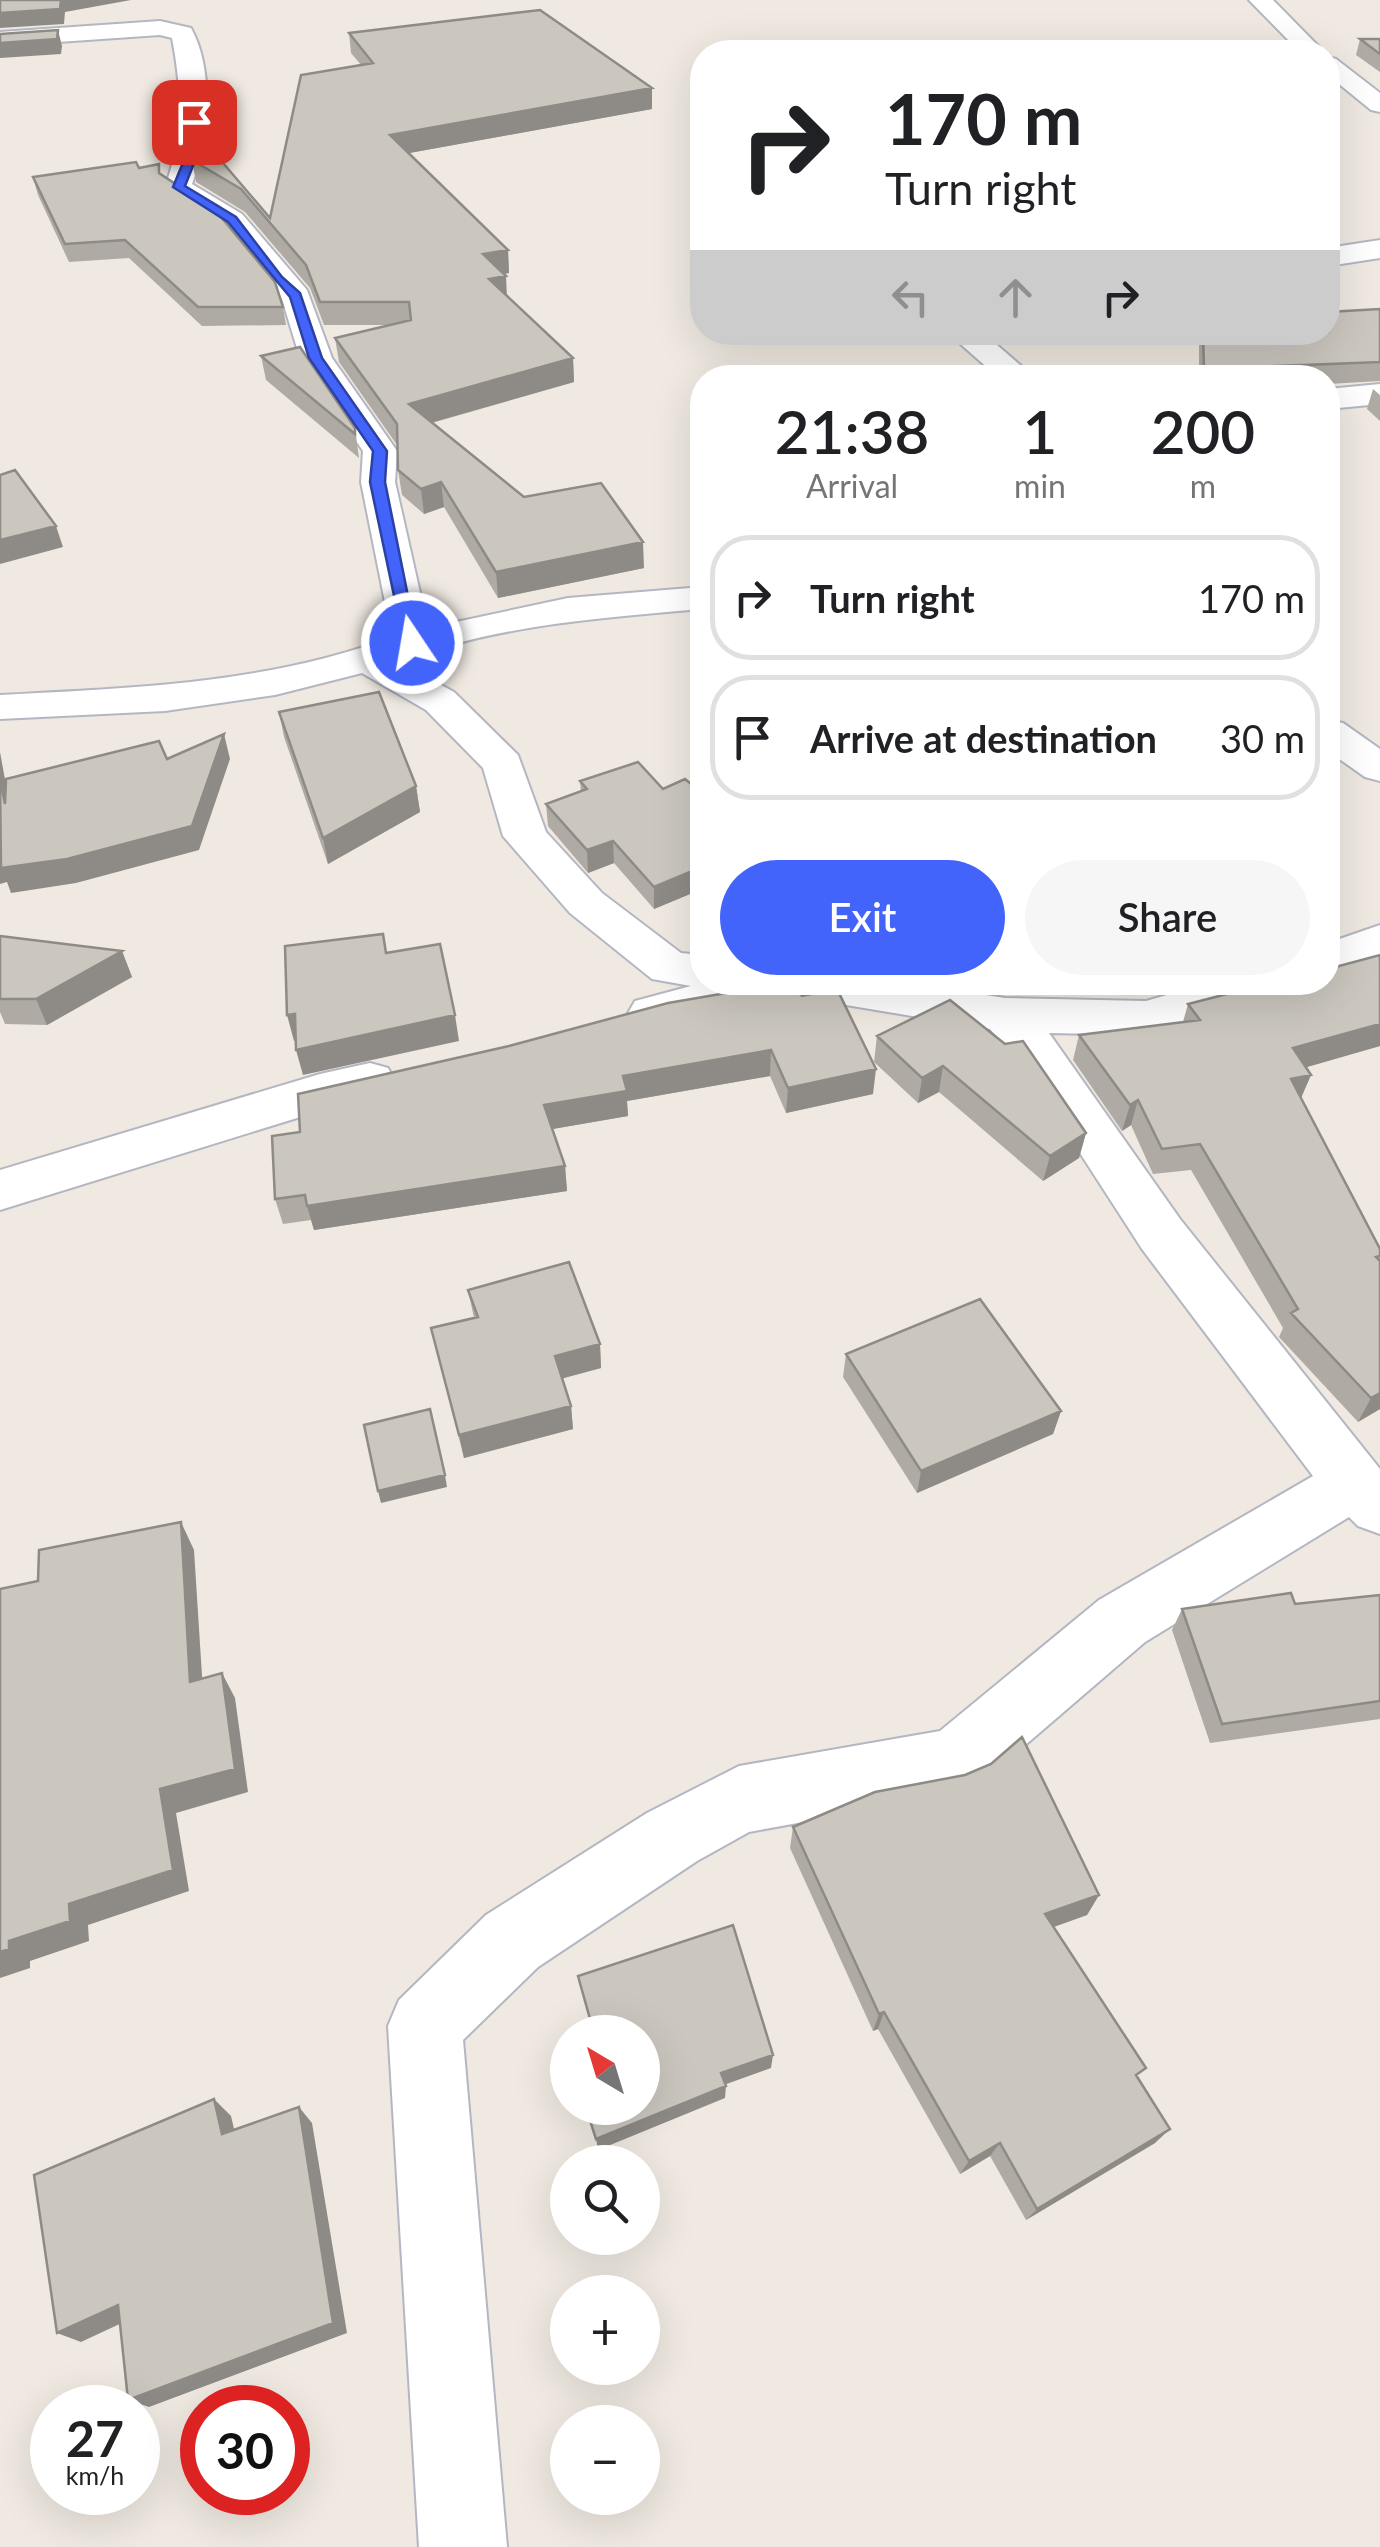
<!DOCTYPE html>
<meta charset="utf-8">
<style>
body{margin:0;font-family:Lato,sans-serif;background:#f6f6f6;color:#202124;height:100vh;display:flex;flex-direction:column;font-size:38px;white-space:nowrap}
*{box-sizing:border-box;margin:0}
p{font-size:32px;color:#757577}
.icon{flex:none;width:55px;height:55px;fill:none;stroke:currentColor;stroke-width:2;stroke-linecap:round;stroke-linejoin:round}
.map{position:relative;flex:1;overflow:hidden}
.side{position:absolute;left:690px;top:365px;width:650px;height:630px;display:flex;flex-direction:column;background:#fff;border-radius:40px;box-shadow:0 10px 40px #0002}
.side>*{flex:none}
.hud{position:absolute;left:690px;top:40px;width:650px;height:305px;border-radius:40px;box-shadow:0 10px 40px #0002;background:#fff;color:#202124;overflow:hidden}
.needle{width:65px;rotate:322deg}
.fabs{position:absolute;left:550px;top:2015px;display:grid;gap:20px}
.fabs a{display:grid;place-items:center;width:110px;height:110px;border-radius:50%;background:#fff;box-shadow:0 10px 40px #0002;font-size:50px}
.speed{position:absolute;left:30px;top:2385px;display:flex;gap:20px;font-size:50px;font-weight:700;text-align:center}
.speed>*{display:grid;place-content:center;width:130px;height:130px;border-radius:50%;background:#fff;box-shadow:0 10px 40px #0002;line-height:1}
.speed small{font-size:25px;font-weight:400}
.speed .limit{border:15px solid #d22;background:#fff;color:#111}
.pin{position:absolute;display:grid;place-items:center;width:85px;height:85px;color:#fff;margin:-42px;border-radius:20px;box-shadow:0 5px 15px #0006}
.me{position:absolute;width:110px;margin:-55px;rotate:348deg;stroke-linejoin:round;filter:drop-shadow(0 0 8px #0008)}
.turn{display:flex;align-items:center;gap:35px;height:210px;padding:0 30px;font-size:45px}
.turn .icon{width:130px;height:130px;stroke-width:2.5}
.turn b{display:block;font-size:70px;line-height:85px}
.lanes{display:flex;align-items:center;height:95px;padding:0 30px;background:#0003;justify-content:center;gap:50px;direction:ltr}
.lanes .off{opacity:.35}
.eta{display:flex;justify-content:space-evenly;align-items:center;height:170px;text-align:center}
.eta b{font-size:60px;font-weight:600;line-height:70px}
.action{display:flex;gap:20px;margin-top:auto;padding:20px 30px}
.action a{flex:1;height:115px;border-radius:60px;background:#4264fb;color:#fff;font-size:40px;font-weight:600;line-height:115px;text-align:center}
.action a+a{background:#f6f6f6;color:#202124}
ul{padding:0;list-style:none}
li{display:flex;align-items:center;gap:30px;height:125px;margin:0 20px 15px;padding:0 10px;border:5px solid #e0e0e0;border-radius:40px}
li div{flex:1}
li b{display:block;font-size:38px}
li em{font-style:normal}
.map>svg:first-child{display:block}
</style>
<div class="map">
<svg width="1380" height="2547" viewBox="0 0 1380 2547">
<rect width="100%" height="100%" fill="#efe9e1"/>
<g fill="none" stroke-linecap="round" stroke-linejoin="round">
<defs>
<path id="minor" d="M 1249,0 L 1273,0 L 1324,52 L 1300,52 Z
M 160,21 L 191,28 C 215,71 208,140 192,184 L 242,214 L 307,290 L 332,358 L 397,451 L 395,482 L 428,628 L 568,598 L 702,587 L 702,609 C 600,618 495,625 399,662 L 454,692 L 518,755 L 546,832 L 602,893 L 681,953 L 702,955 L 702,982 L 903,982 L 1005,998 L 1146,1001 L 1212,982 L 1294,982 L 1288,993 L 1146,1035 L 1049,1033 L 1180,1219 L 1380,1469 L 1380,1534 L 1358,1526 L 1349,1517 L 1145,1642 L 980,1784 L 956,1794 L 749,1832 L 697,1861 L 538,1967 L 463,2040 L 507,2547 L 419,2547 L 388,2026 L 399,2000 L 486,1915 L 647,1813 L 739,1766 L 940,1731 L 1099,1600 L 1313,1476 L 1142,1249 L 1029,1074 L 990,1029 L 780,994 L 652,1030 L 635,1025 L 628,1013 L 635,1001 L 691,986 L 652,979 L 570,913 L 503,836 L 483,768 L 426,710 L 362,673 L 275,695 L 165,711 L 0,719 L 0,695 C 133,688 266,684 392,637 L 361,482 L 363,451 L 300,358 L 282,299 L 222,226 L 165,187 C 184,135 182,91 172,38 L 160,35 L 0,46 L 0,32 Z
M 1328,57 L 1336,59 L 1380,93 L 1380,112 L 1371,110 L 1328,75 Z
M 1380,240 L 1380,258 L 1328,266 L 1328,248 Z
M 947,332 L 982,332 L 1035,378 L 999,378 Z
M 1380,384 L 1380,404 L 1328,409 L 1328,389 Z
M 1328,720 L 1343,723 L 1380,749 L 1380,781 L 1365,777 L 1328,751 Z
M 1380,925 L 1380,958 L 1328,977 L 1328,943 Z
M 370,1063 L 388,1068 L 395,1081 L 388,1094 L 323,1110 L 0,1210 L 0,1170 L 320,1074 Z"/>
</defs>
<!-- minor casing -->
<use href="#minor" stroke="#b4b7c1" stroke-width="4"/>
<!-- minor -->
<use href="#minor" fill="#fff" fill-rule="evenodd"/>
</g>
<!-- wall -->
<path fill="#afaba4" d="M 349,33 L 652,88 L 652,109 L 409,153 L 508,250 L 509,273 L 503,274 L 507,297 L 573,358 L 574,382 L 432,423 L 524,497 L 644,568 L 498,598 L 444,507 L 424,514 L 402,495 L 398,470 L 397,445 L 339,362 L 335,338 L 387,325 L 324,325 L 310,288 L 245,212 L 196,182 L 192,160 L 212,150 L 270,218 L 361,65 L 351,53 Z
M 1360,39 L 1380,39 L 1380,72 L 1356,55 Z
M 139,168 L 161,174 L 283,307 L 286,325 L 202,326 L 129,258 L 69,262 L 38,195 L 33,177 Z
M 1380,309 L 1380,381 L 1328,384 L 1328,378 L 1199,378 L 1199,332 L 1328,332 Z
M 261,356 L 355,428 L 359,458 L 266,380 Z
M 1373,389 L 1380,395 L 1380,421 L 1367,409 Z
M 279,712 L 416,786 L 420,812 L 328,864 L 284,737 Z
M 580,781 L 663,789 L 696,788 L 702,785 L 702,889 L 654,909 L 614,863 L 588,873 L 548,826 L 546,804 L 581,792 Z
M 0,936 L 122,951 L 132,977 L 47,1025 L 5,1024 L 0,1012 Z
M 1380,955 L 1380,1046 L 1306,1067 L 1311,1075 L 1301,1098 L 1380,1249 L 1380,1409 L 1358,1422 L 1279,1337 L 1283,1328 L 1191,1170 L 1153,1174 L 1131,1125 L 1122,1131 L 1073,1060 L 1079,1035 L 1183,1022 L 1188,1004 Z
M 741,983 L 873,1094 L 786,1113 L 770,1076 L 627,1101 L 628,1116 L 552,1129 L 565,1166 L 567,1191 L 314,1230 L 311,1220 L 283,1224 L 275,1199 L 300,1132 L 509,1046 L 741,991 Z
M 877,1036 L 1086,1133 L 1079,1158 L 1043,1181 L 939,1092 L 918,1103 L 874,1062 Z
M 468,1290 L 600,1344 L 601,1368 L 562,1378 L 571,1406 L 573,1429 L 464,1458 L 431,1328 L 474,1318 Z
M 846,1354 L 1061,1411 L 1053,1434 L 917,1493 L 843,1377 Z
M 1380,1595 L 1380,1719 L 1210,1743 L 1172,1630 L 1182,1609 L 1295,1604 Z
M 793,1827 L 1099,1895 L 1087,1915 L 1053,1927 L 1138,2077 L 1155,2143 L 1026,2220 L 990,2156 L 960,2174 L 878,2029 L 873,2031 L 790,1848 Z"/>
<!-- shaded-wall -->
<path fill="#8e8b86" d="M 61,0 L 131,0 L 65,12 L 64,24 L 0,28 L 0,13 Z
M 58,30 L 62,46 L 61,54 L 0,58 L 0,43 Z
M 652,88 L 652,109 L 393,156 L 390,135 Z
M 508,250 L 509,273 L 486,277 L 483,254 Z
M 506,276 L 507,299 L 489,279 Z
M 573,358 L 574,382 L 412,428 L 409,404 Z
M 441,482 L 444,507 L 424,514 L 421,489 Z
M 56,526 L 63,547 L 0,564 L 0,540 Z
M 643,542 L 644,568 L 498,598 L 496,572 Z
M 224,734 L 230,759 L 199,850 L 76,883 L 11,893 L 7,882 L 0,884 L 0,856 Z
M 0,752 L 14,829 L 5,804 L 0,779 Z
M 416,786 L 420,812 L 328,864 L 323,838 Z
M 613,841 L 614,863 L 588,873 L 587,850 Z
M 702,867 L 702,889 L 654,909 L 654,887 Z
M 122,951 L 132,977 L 47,1025 L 36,999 Z
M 295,1014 L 301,1039 L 294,1041 L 287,1015 Z
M 455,1015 L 459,1041 L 303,1075 L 296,1050 Z
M 1380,1024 L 1380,1046 L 1283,1074 L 1293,1048 Z
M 771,1050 L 770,1076 L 627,1101 L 628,1116 L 547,1130 L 544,1105 L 623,1076 Z
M 943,1066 L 939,1092 L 918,1103 L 922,1078 Z
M 876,1069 L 873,1094 L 786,1113 L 788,1088 Z
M 1311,1075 L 1300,1100 L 1291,1079 Z
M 1138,1100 L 1131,1125 L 1122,1131 L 1130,1105 Z
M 1086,1133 L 1079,1158 L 1043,1181 L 1050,1156 Z
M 565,1166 L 567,1191 L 314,1230 L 307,1206 Z
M 600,1344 L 601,1368 L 557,1380 L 555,1356 Z
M 1380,1393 L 1380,1409 L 1358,1422 L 1371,1398 Z
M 571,1406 L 573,1429 L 464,1458 L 459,1435 Z
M 1061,1411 L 1053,1434 L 917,1493 L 921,1471 Z
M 445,1475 L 447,1487 L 381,1503 L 378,1491 Z
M 181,1522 L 194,1550 L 204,1707 L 190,1682 Z
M 222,1673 L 235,1698 L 248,1792 L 176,1813 L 189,1891 L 88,1925 L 89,1941 L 30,1961 L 30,1968 L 0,1978 L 0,1952 L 9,1941 L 69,1904 L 160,1789 Z
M 1099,1895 L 1087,1915 L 1034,1934 L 1045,1914 Z
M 884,2012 L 878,2029 L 873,2031 L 879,2014 Z
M 773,2055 L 771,2068 L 721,2086 L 721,2073 Z
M 726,2086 L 725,2098 L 598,2150 L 596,2139 Z
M 214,2099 L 231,2116 L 239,2150 L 222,2134 Z
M 299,2107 L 312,2123 L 347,2333 L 149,2407 L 128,2400 Z
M 1170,2129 L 1155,2143 L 1026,2220 L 1037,2209 Z
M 1000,2143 L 990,2156 L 960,2174 L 969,2161 Z
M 118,2305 L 139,2315 L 81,2342 L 57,2333 Z"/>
<!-- building -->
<path fill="#cbc7bf" stroke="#8e8b86" stroke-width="2.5" d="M 0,0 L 61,0 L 60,9 L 0,13 Z
M 540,10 L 652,88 L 390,135 L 508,250 L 483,254 L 506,276 L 489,279 L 573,358 L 409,404 L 524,497 L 601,483 L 643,542 L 496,572 L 441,482 L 421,489 L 398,470 L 397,424 L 335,338 L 411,320 L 409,302 L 320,302 L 306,265 L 241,189 L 192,160 L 194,153 L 212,150 L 270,218 L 301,75 L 373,63 L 349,33 Z
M 58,30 L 57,39 L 0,43 L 0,34 Z
M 1360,39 L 1380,39 L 1380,54 Z
M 136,162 L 139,168 L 159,164 L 159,173 L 216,211 L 275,282 L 283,307 L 198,307 L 125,240 L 65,244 L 33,177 Z
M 1380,309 L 1380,362 L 1204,369 L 1203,332 L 1328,332 L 1328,312 Z
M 300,347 L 355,428 L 355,434 L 261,356 Z
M 15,470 L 56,526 L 0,540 L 0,475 Z
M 379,692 L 416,786 L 323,838 L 279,712 Z
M 224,734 L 192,826 L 67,859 L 1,868 L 0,779 L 5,804 L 6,779 L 159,741 L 167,759 Z
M 638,762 L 663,789 L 685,779 L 696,788 L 702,785 L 702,867 L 654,887 L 613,841 L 587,850 L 546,804 L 587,789 L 580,781 Z
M 383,934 L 386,953 L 440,944 L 455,1015 L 296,1050 L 295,1014 L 287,1015 L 285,946 Z
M 0,936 L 122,951 L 36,999 L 0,999 Z
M 1380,955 L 1380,1024 L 1293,1048 L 1311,1075 L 1291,1079 L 1380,1249 L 1380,1256 L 1376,1257 L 1380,1261 L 1380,1393 L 1371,1398 L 1291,1313 L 1298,1309 L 1200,1144 L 1162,1149 L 1138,1100 L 1130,1105 L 1079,1035 L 1200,1020 L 1188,1004 L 1274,982 L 1328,982 L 1328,969 Z
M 744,982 L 790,982 L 802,996 L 837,989 L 876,1069 L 788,1088 L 771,1050 L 623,1076 L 627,1091 L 544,1105 L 565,1166 L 307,1206 L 305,1195 L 275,1199 L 272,1136 L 300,1132 L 298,1094 L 509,1046 L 668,1003 L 744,990 L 741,983 Z
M 950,1000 L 1005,1044 L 1023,1041 L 1086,1133 L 1050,1156 L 943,1066 L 922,1078 L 877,1036 Z
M 569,1262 L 600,1344 L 555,1356 L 571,1406 L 459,1435 L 431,1328 L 478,1317 L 468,1290 Z
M 980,1299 L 1061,1411 L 921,1471 L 846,1354 Z
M 430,1409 L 445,1475 L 378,1491 L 364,1425 Z
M 181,1522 L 190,1682 L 222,1673 L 235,1769 L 160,1789 L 173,1870 L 69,1904 L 70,1921 L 9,1941 L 9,1949 L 0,1952 L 0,1589 L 38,1581 L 39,1550 Z
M 1291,1593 L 1295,1604 L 1380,1595 L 1380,1701 L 1222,1724 L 1182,1609 Z
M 1022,1737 L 1099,1895 L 1045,1914 L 1146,2068 L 1136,2075 L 1170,2129 L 1037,2209 L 1000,2143 L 969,2161 L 884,2012 L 879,2014 L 793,1827 L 875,1792 L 965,1775 L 991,1764 Z
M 733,1925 L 773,2055 L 721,2073 L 726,2086 L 596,2139 L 586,2108 L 642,2108 L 642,2032 L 575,2032 L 592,2026 L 578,1976 Z
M 214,2099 L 222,2134 L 299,2107 L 333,2323 L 128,2400 L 118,2305 L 57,2333 L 34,2175 Z"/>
<!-- route -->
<path fill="#4264fb" stroke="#2b41a3" stroke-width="2.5" d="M 194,119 L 200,122 L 200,148 L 185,186 L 236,217 L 282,277 L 300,293 L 322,358 L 387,451 L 385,482 L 418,646 L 404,643 L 370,482 L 373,451 L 309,358 L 290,297 L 228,222 L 173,187 L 189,148 L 189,122 Z"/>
</svg>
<div class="fabs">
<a><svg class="needle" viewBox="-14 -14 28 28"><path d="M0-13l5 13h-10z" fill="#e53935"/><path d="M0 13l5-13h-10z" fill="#757577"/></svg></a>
<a><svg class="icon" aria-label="search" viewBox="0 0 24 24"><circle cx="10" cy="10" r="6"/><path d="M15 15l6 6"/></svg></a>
<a>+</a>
<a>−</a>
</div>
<div class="speed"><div>27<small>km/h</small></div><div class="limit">30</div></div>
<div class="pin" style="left:194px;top:122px;background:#d93025"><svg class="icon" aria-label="arrive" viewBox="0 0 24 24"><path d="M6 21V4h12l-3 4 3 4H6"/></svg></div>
<svg class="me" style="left:412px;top:643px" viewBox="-20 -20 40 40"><circle r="17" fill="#4264fb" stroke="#fff" stroke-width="3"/><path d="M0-11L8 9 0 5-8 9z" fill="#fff"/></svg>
<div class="hud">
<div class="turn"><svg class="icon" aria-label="right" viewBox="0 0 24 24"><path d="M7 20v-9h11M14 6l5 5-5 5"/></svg><div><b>170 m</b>Turn right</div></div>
<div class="lanes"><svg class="icon off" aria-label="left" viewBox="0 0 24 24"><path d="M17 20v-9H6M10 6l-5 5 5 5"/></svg><svg class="icon off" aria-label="ahead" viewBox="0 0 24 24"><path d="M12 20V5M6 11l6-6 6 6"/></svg><svg class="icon" aria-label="right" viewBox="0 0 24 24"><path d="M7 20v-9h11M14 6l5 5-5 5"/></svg></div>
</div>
<section class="side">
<div class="eta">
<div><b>21:38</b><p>Arrival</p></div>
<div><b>1</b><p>min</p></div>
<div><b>200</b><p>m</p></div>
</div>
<ul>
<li><svg class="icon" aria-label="right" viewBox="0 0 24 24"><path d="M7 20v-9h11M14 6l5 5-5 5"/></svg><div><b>Turn right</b></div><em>170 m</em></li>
<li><svg class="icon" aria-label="arrive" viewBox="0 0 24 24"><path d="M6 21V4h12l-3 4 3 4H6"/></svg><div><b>Arrive at destination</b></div><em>30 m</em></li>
</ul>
<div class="action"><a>Exit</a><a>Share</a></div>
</section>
</div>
